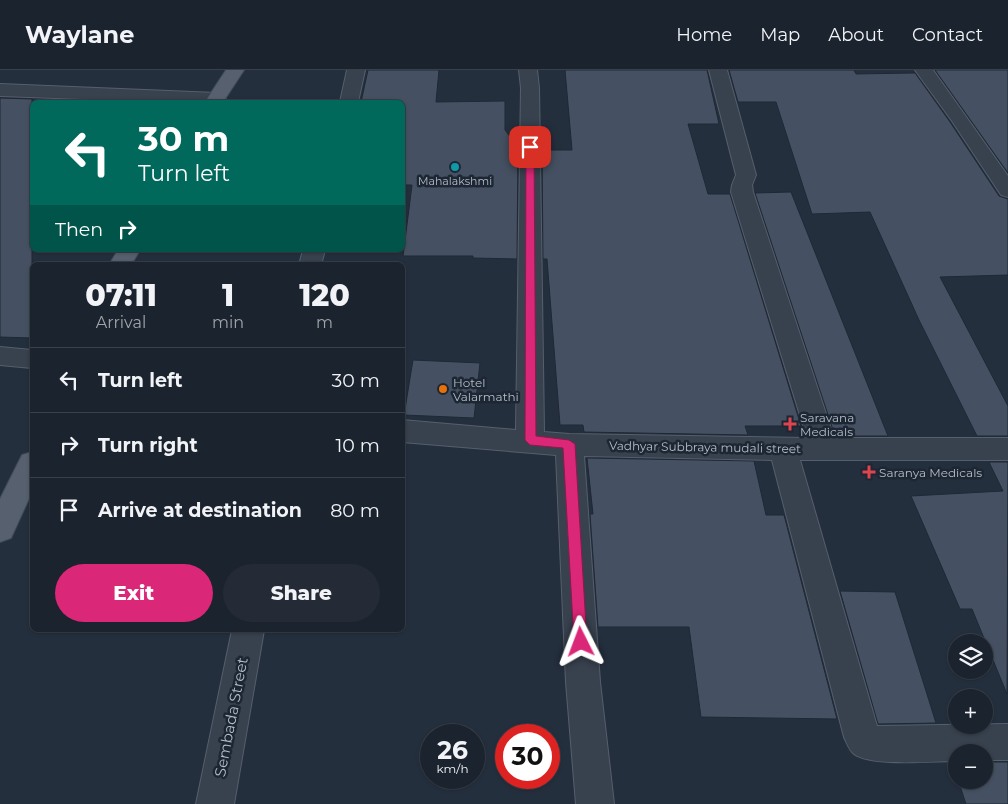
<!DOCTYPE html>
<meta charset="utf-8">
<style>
body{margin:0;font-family:Montserrat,sans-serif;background:#242b36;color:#f1f3f6;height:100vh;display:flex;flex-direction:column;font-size:19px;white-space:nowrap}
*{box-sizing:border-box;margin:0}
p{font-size:16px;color:#a0a4aa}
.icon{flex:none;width:28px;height:28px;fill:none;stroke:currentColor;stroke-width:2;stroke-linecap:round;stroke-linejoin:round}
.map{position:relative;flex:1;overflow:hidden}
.panel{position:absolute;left:30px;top:192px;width:375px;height:370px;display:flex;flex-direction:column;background:#1b232e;border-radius:8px;box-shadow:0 1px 4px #0004,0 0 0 1px #39404a}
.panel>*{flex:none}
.hud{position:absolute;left:30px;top:30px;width:375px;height:152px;border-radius:8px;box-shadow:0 1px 4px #0004,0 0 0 1px #39404a;background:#00695c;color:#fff;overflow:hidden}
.tools{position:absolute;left:948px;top:564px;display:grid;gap:10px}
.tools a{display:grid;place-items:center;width:45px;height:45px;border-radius:50%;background:#1b232e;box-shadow:0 1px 4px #0004,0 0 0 1px #39404a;font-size:25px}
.speed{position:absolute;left:420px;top:654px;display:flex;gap:10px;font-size:25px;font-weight:700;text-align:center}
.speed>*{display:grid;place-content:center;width:65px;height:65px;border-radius:50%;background:#1b232e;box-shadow:0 1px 4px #0004,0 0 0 1px #39404a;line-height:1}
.speed small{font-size:12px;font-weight:400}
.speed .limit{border:8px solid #d22;background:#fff;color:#111}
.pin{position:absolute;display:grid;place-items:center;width:42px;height:42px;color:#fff;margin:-21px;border-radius:10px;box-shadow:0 2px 8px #0006}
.me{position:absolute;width:55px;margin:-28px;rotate:357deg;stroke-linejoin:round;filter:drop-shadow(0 0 4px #0008)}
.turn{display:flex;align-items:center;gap:18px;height:105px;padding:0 25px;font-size:22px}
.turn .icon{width:65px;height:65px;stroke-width:2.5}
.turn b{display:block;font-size:35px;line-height:42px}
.then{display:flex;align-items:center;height:48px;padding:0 25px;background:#0003;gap:10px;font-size:19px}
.eta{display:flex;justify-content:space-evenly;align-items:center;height:85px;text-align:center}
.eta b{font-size:30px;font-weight:800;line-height:35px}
.cta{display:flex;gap:10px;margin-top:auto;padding:10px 25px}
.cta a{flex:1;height:58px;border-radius:30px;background:#db2777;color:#fff;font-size:20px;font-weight:800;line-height:58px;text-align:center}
.cta a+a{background:#242b36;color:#f1f3f6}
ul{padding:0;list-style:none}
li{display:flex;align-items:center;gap:15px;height:65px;padding:0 25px;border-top:1px solid #39404a}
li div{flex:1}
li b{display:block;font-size:19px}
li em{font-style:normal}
header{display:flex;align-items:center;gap:30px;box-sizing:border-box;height:70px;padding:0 25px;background:#1b232e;border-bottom:1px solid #39404a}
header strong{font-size:24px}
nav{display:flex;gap:28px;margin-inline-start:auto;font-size:18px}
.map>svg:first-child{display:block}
</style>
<header>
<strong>Waylane</strong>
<nav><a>Home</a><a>Map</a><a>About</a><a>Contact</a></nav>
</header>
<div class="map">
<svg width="1008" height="734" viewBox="0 0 1008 734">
<rect width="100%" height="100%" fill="#242f3e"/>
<!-- building -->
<path fill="#455162" stroke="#1f2835" d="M 368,0 L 439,0 L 436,32 L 505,31 L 505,60 L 518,77 L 517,189 L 473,188 L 473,186 L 403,186 L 412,115 L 402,115 L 402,32 L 361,32 Z
M 565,0 L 707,0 L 719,54 L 688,54 L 708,124 L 730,124 L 801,356 L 745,356 L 748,365 L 584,362 L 583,355 L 560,355 L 547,189 L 543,189 L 542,80 L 572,80 Z
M 729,0 L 854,0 L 856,4 L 915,3 L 950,52 L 999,126 L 1008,129 L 1008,205 L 940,207 L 1008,336 L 1008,366 L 977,366 L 919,250 L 870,142 L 812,144 L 776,32 L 738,32 Z
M 935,0 L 1008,0 L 1008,103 Z
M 0,28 L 32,29 L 32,268 L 0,267 Z
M 791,122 L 888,366 L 835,366 L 755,123 Z
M 413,290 L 480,293 L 474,348 L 404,345 Z
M 587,388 L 754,391 L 766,445 L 784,445 L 837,649 L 701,647 L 689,557 L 598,557 L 590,444 L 593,444 Z
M 989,392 L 1008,392 L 1007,624 L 972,539 L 960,539 L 911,426 L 1003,421 Z
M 840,521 L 895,522 L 936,653 L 878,654 Z
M 984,692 L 1008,692 L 1008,734 L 966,734 L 958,710 L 984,710 Z"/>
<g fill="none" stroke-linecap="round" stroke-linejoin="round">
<defs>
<path id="minor" d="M 347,0 L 365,0 L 358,32 L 340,32 Z
M 519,0 L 537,0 L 539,18 L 544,362 L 569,364 L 807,368 L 731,122 L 732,115 L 736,105 L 709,0 L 727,0 L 756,105 L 752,115 L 753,122 L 834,368 L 1008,368 L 1008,390 L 800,390 L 877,656 L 1008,654 L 1008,690 L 984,690 L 984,682 L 956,682 L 956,691 C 932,691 872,697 854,684 C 849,680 847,673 844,667 L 772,390 L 584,386 L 600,612 L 614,734 L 576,734 L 566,612 L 556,385 L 402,372 L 402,350 L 516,360 L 521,18 Z
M 915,0 L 933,0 L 1008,106 L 1008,127 L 1001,125 L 952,51 Z
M 0,14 L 217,23 L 224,25 L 226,29 L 224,32 L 167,32 L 0,26 Z
M 303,180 L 325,180 L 321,195 L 299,195 Z
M 0,277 L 32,280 L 32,298 L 0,295 Z
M 232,560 L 264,560 L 234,734 L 196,734 Z"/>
<path id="major" d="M 226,0 L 244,0 L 223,32 L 205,32 Z
M 118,180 L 140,180 L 131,195 L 109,195 Z
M 32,382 L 32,422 L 11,468 L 0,472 L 0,429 L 22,385 Z"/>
</defs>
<!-- minor casing -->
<use href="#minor" stroke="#565f6c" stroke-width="2"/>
<!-- major casing -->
<use href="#major" stroke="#414a57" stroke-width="2"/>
<!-- minor -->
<use href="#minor" fill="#38414e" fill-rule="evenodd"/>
<!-- major -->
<use href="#major" fill="#56606e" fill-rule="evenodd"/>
</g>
<!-- route -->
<path fill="#db2777" stroke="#8e194d" d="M 530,74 L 534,77 L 536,366 L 569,370 L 575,374 L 587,572 L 585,577 L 581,579 L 576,577 L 574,572 L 563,378 L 530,375 L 525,370 L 526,77 Z"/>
<!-- markers -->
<circle fill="#0f9aa8" stroke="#1d2633" stroke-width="2" cx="455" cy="97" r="5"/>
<circle fill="#e8710a" stroke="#1d2633" stroke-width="2" cx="443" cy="319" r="5"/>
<g fill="#e0444e" stroke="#1d2633" stroke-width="2">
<path d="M787.5 346.5h5v5h5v5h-5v5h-5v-5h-5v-5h5z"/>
<path d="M866.5 394.5h5v5h5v5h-5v5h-5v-5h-5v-5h5z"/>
</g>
<g text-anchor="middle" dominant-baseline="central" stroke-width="5" stroke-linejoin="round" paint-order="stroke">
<!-- far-poi labels -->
<g font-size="11" fill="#b4bcc9" stroke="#1d2633">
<text x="455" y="111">Mahalakshmi</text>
</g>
<!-- poi labels -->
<g font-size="12" fill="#b4bcc9" stroke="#1d2633" text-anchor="start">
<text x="453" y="312">Hotel<tspan x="453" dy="14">Valarmathi</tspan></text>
<text x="800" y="347">Saravana<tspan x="800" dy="14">Medicals</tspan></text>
<text x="879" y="402">Saranya Medicals</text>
</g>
<!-- street labels -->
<g font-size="12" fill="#b4bcc9" stroke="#1d2633">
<text transform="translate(705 377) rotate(1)">Vadhyar Subbraya mudali street</text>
</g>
<!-- near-street labels -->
<g font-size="15" fill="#b4bcc9" stroke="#1d2633">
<text transform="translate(231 647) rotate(-79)">Sembada Street</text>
</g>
</g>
</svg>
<div class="tools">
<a><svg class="icon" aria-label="layers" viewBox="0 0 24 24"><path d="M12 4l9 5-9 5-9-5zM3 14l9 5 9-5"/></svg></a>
<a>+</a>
<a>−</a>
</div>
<div class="speed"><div>26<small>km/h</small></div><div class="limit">30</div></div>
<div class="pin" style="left:530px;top:77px;background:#d93025"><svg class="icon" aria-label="arrive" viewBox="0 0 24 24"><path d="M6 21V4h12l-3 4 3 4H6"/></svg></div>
<svg class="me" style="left:581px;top:572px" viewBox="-20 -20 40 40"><path d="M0-17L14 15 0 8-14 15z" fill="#db2777" stroke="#fff" stroke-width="4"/></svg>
<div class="hud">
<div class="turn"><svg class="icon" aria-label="left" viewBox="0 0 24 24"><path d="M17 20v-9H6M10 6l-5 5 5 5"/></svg><div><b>30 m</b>Turn left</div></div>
<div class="then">Then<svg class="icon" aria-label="right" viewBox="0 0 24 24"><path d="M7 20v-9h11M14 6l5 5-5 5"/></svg></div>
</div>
<section class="panel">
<div class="eta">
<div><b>07:11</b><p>Arrival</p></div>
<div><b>1</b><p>min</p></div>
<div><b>120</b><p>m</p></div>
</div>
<ul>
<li><svg class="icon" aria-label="left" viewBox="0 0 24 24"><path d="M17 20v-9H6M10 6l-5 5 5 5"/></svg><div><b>Turn left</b></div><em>30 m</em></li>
<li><svg class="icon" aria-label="right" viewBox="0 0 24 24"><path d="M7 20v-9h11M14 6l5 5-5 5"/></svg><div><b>Turn right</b></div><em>10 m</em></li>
<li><svg class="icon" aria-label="arrive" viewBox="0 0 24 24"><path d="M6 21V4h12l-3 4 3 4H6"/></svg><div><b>Arrive at destination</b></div><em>80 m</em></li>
</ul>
<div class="cta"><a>Exit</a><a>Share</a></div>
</section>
</div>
